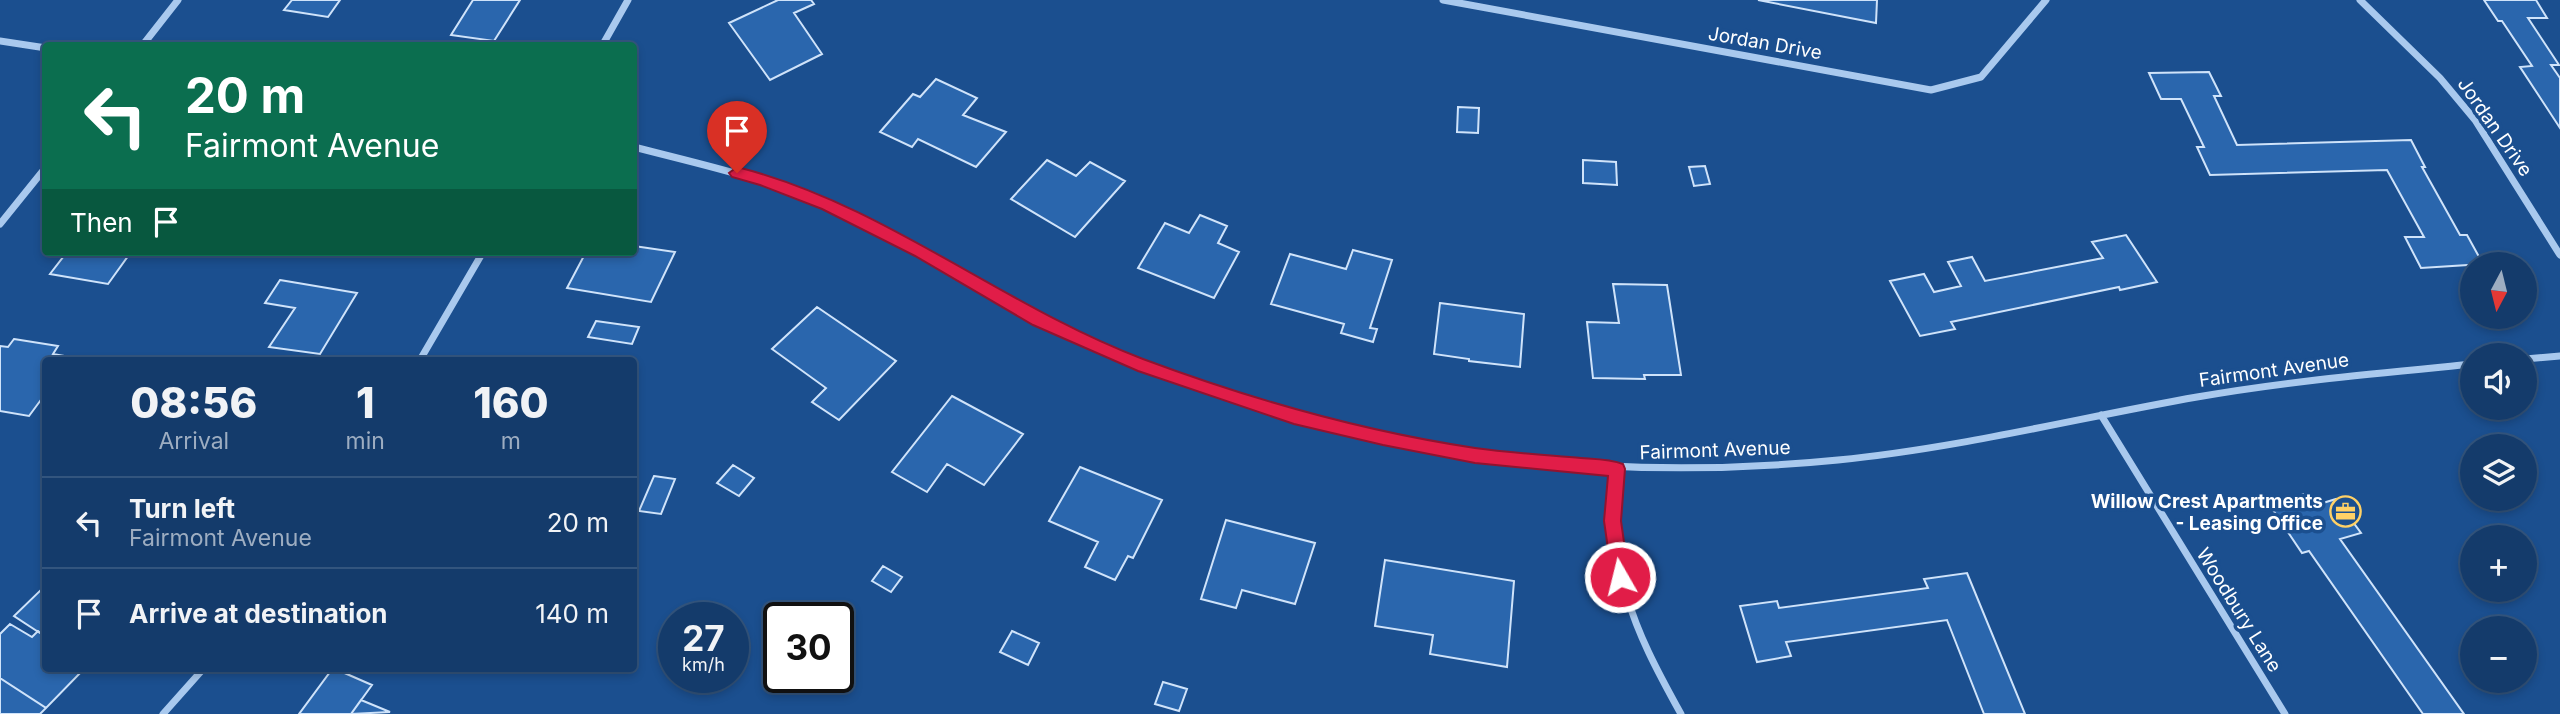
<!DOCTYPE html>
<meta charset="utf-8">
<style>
body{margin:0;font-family:Inter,sans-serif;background:#214673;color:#f1f3f6;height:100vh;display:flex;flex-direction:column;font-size:26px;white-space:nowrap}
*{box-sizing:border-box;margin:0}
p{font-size:23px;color:#9dadc1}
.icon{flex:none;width:38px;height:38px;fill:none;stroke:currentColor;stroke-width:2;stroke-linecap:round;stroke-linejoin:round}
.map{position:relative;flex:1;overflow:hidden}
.drawer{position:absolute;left:42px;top:357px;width:595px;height:315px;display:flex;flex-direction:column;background:#143b6b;border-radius:7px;box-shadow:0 4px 10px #0003,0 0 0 2px #33557e}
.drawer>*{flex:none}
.guide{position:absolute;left:42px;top:42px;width:595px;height:214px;border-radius:7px;box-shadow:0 4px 10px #0003,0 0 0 2px #33557e;background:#0b6e4f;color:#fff;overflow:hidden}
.needle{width:46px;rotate:187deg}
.tools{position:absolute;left:2460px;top:252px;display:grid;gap:14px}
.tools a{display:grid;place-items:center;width:77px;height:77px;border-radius:50%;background:#143b6b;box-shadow:0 4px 10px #0003,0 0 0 2px #33557e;font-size:35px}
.speed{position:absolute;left:658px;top:602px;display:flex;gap:14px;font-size:35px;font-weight:700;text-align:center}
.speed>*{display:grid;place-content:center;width:91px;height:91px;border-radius:50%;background:#143b6b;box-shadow:0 4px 10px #0003,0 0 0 2px #33557e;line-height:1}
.speed small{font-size:18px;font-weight:400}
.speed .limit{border:4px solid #111;border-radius:10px;background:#fff;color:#111}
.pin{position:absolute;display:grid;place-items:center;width:60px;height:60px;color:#fff;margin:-72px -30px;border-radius:50% 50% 50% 0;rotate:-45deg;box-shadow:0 0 7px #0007}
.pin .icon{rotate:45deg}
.me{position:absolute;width:77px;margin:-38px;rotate:352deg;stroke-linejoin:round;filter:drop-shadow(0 0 5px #0008)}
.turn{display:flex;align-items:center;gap:24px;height:147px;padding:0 28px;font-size:32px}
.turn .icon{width:91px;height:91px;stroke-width:2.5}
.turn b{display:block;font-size:49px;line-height:60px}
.then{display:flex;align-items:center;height:66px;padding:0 28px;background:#0003;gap:14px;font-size:26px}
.eta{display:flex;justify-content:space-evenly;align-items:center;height:119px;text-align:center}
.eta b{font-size:42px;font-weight:800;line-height:49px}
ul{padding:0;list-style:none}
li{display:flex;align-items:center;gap:21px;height:91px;padding:0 28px;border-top:2px solid #33557e}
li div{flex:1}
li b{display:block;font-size:26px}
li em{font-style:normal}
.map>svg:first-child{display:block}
</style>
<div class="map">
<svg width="2560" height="714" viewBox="0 0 2560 714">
<rect width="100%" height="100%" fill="#1b4f8f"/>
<!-- building -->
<path fill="#2a66ad" stroke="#cfe3fa" stroke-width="2" d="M 292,0 L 340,0 L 328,17 L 284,10 Z
M 473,0 L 520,0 L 494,41 L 451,35 Z
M 778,0 L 811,0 L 814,4 L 794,13 L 822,54 L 770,80 L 729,23 Z
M 1758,0 L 1877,0 L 1876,23 Z
M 2484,0 L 2536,0 L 2547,18 L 2528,18 L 2559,65 L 2551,65 L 2560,78 L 2560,128 L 2520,67 L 2532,66 L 2502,21 L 2498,21 Z
M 2209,72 L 2221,96 L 2214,96 L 2237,145 L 2411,140 L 2425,167 L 2422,167 L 2460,235 L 2467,235 L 2483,264 L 2421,268 L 2405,237 L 2424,237 L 2387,170 L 2210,175 L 2197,147 L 2204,147 L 2181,99 L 2161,99 L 2149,73 Z
M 936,79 L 977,98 L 963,115 L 1006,132 L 976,167 L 918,139 L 912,147 L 880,132 L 913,94 L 920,97 Z
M 1458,107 L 1479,108 L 1478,133 L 1457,132 Z
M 1047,160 L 1076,176 L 1090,162 L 1125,181 L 1075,237 L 1011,199 Z
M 1583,160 L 1616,162 L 1617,185 L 1583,183 Z
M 1705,166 L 1710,184 L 1694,186 L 1689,167 Z
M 1200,215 L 1227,226 L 1218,243 L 1239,252 L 1214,298 L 1138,268 L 1165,223 L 1189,233 Z
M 2126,235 L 2157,282 L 2120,290 L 2119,287 L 1951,322 L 1955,329 L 1920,336 L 1890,281 L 1924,274 L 1934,292 L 1961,286 L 1948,262 L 1972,257 L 1985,281 L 2103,258 L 2092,242 Z
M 634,246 L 675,252 L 651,302 L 567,288 L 586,252 L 634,252 Z
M 1353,250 L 1392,260 L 1370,328 L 1377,329 L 1373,342 L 1341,333 L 1344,324 L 1271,304 L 1290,254 L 1346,269 Z
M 67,252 L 131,252 L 108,284 L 50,274 Z
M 280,280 L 357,293 L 320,354 L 269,347 L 295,308 L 265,303 Z
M 1613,284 L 1667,285 L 1681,375 L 1644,375 L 1645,379 L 1593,378 L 1587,322 L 1619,323 Z
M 1440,303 L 1524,314 L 1520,367 L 1469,361 L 1469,359 L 1434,354 Z
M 817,307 L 896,361 L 839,420 L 812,402 L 826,388 L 772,349 Z
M 596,321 L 639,327 L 632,344 L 588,337 Z
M 14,339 L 58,346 L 53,354 L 70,357 L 68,360 L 46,360 L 46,393 L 29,416 L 0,411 L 0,346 L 8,347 Z
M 952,396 L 1023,434 L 984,485 L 947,464 L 927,492 L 892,472 Z
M 733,465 L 754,478 L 739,496 L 717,483 Z
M 1080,467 L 1162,500 L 1133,558 L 1128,556 L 1115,580 L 1085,567 L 1098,542 L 1049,521 Z
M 654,476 L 675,479 L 661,514 L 639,511 Z
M 2305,494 L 2313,506 L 2336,499 L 2361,533 L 2340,539 L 2464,714 L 2423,714 L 2309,551 L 2302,553 L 2269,504 Z
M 1226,520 L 1315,543 L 1295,604 L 1242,590 L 1236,608 L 1201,599 Z
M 1385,560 L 1514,581 L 1507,667 L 1430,654 L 1433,635 L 1375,626 Z
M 883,566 L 902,577 L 891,592 L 872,581 Z
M 1967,573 L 2025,714 L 1984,714 L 1947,620 L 1786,642 L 1791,656 L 1757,662 L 1740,606 L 1777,601 L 1779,608 L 1928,588 L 1924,579 Z
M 46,585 L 46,637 L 14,616 Z
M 10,624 L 32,637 L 38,631 L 46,637 L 46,668 L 85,668 L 46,708 L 0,678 L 0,634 Z
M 1012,631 L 1039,643 L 1028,665 L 1000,652 Z
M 333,668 L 372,685 L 351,714 L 299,714 Z
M 0,678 L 46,708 L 40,714 L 0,714 Z
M 1163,682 L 1187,689 L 1179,711 L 1155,704 Z
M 361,700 L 390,712 L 351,714 Z"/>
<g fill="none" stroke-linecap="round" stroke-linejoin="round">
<!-- minor -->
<path stroke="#a9c9ee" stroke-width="7" d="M 1443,0 L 1931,90 L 1981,77 L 2046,0
M 2360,0 L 2440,78 L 2475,120 L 2560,255
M 0,41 L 46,48
M 142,46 L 178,0
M 602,46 L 628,0
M 634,147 C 699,164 765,178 826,205 C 905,240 977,289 1054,328 C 1100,351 1149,367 1197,384 C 1230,395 1263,408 1297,417 C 1473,465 1656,478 1838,460 C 1959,448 2078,418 2197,397 C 2288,381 2381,373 2473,364
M 0,224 L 46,167
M 2525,359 L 2560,356
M 420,360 L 483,252
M 2101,415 L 2285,714
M 1617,469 C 1610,576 1630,622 1681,714
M 163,714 L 204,668"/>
</g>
<!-- route -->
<path fill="#e11d48" stroke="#92132f" stroke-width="2" d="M 737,167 C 884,204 1003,306 1143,359 C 1250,399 1362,431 1475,448 C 1510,453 1546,455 1581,458 C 1594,459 1610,459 1623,464 L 1625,469 L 1621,521 L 1629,577 L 1626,583 L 1620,585 L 1614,583 L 1612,577 L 1604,521 L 1608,476 L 1475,463 L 1383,445 L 1294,424 L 1138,371 L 1033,325 L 915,256 L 822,209 L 760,185 L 732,177 L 729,173 Z"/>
<!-- icons -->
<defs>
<symbol id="office-ring" viewBox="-11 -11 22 22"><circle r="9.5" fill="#1b4f8f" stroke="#ffd166" stroke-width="1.5"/><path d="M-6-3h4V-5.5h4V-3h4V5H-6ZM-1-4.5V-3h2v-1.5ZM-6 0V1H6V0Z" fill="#ffd166"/></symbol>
</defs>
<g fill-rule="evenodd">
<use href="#office-ring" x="2328" y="494" width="35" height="35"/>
</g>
<g text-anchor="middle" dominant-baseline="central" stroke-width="7" stroke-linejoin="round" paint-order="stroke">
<!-- street labels -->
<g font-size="19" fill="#fff" stroke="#1b4f8f">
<text transform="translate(1765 43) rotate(10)">Jordan Drive</text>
<text transform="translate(2495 127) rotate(55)">Jordan Drive</text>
<text transform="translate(2274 370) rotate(-8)">Fairmont Avenue</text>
<text transform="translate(1715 450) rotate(-2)">Fairmont Avenue</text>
<text transform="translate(2239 610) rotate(58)">Woodbury Lane</text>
</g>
<!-- poi labels -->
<g font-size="19" font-weight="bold" fill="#fff" stroke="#1b4f8f" text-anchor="end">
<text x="2323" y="501">Willow Crest Apartments<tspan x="2323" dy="22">- Leasing Office</tspan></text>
</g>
</g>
</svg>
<div class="tools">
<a><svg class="needle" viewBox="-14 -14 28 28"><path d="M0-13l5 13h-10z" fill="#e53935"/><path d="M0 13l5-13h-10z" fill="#9dadc1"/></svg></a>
<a><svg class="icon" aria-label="sound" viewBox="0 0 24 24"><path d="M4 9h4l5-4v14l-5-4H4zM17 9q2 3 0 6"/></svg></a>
<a><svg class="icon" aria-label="layers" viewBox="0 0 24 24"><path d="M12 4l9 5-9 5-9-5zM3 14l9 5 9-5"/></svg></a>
<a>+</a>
<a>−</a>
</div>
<div class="speed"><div>27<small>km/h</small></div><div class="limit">30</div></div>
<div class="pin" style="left:737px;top:173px;background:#d93025"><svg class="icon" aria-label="arrive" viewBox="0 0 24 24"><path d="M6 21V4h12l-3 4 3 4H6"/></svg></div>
<svg class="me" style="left:1620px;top:577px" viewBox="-20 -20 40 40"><circle r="17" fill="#e11d48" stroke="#fff" stroke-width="3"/><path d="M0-11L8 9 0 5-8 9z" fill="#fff"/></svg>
<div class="guide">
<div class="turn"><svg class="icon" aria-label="left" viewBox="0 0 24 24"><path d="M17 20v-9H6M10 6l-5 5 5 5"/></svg><div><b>20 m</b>Fairmont Avenue</div></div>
<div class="then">Then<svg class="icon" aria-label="arrive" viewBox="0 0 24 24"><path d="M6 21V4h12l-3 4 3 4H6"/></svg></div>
</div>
<section class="drawer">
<div class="eta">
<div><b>08:56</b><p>Arrival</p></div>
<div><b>1</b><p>min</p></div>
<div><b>160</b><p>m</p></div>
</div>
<ul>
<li><svg class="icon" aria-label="left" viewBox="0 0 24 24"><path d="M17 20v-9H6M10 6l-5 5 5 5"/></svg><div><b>Turn left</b><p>Fairmont Avenue</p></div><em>20 m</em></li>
<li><svg class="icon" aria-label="arrive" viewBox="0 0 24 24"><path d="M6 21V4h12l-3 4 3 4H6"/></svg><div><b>Arrive at destination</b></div><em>140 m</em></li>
</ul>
</section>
</div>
